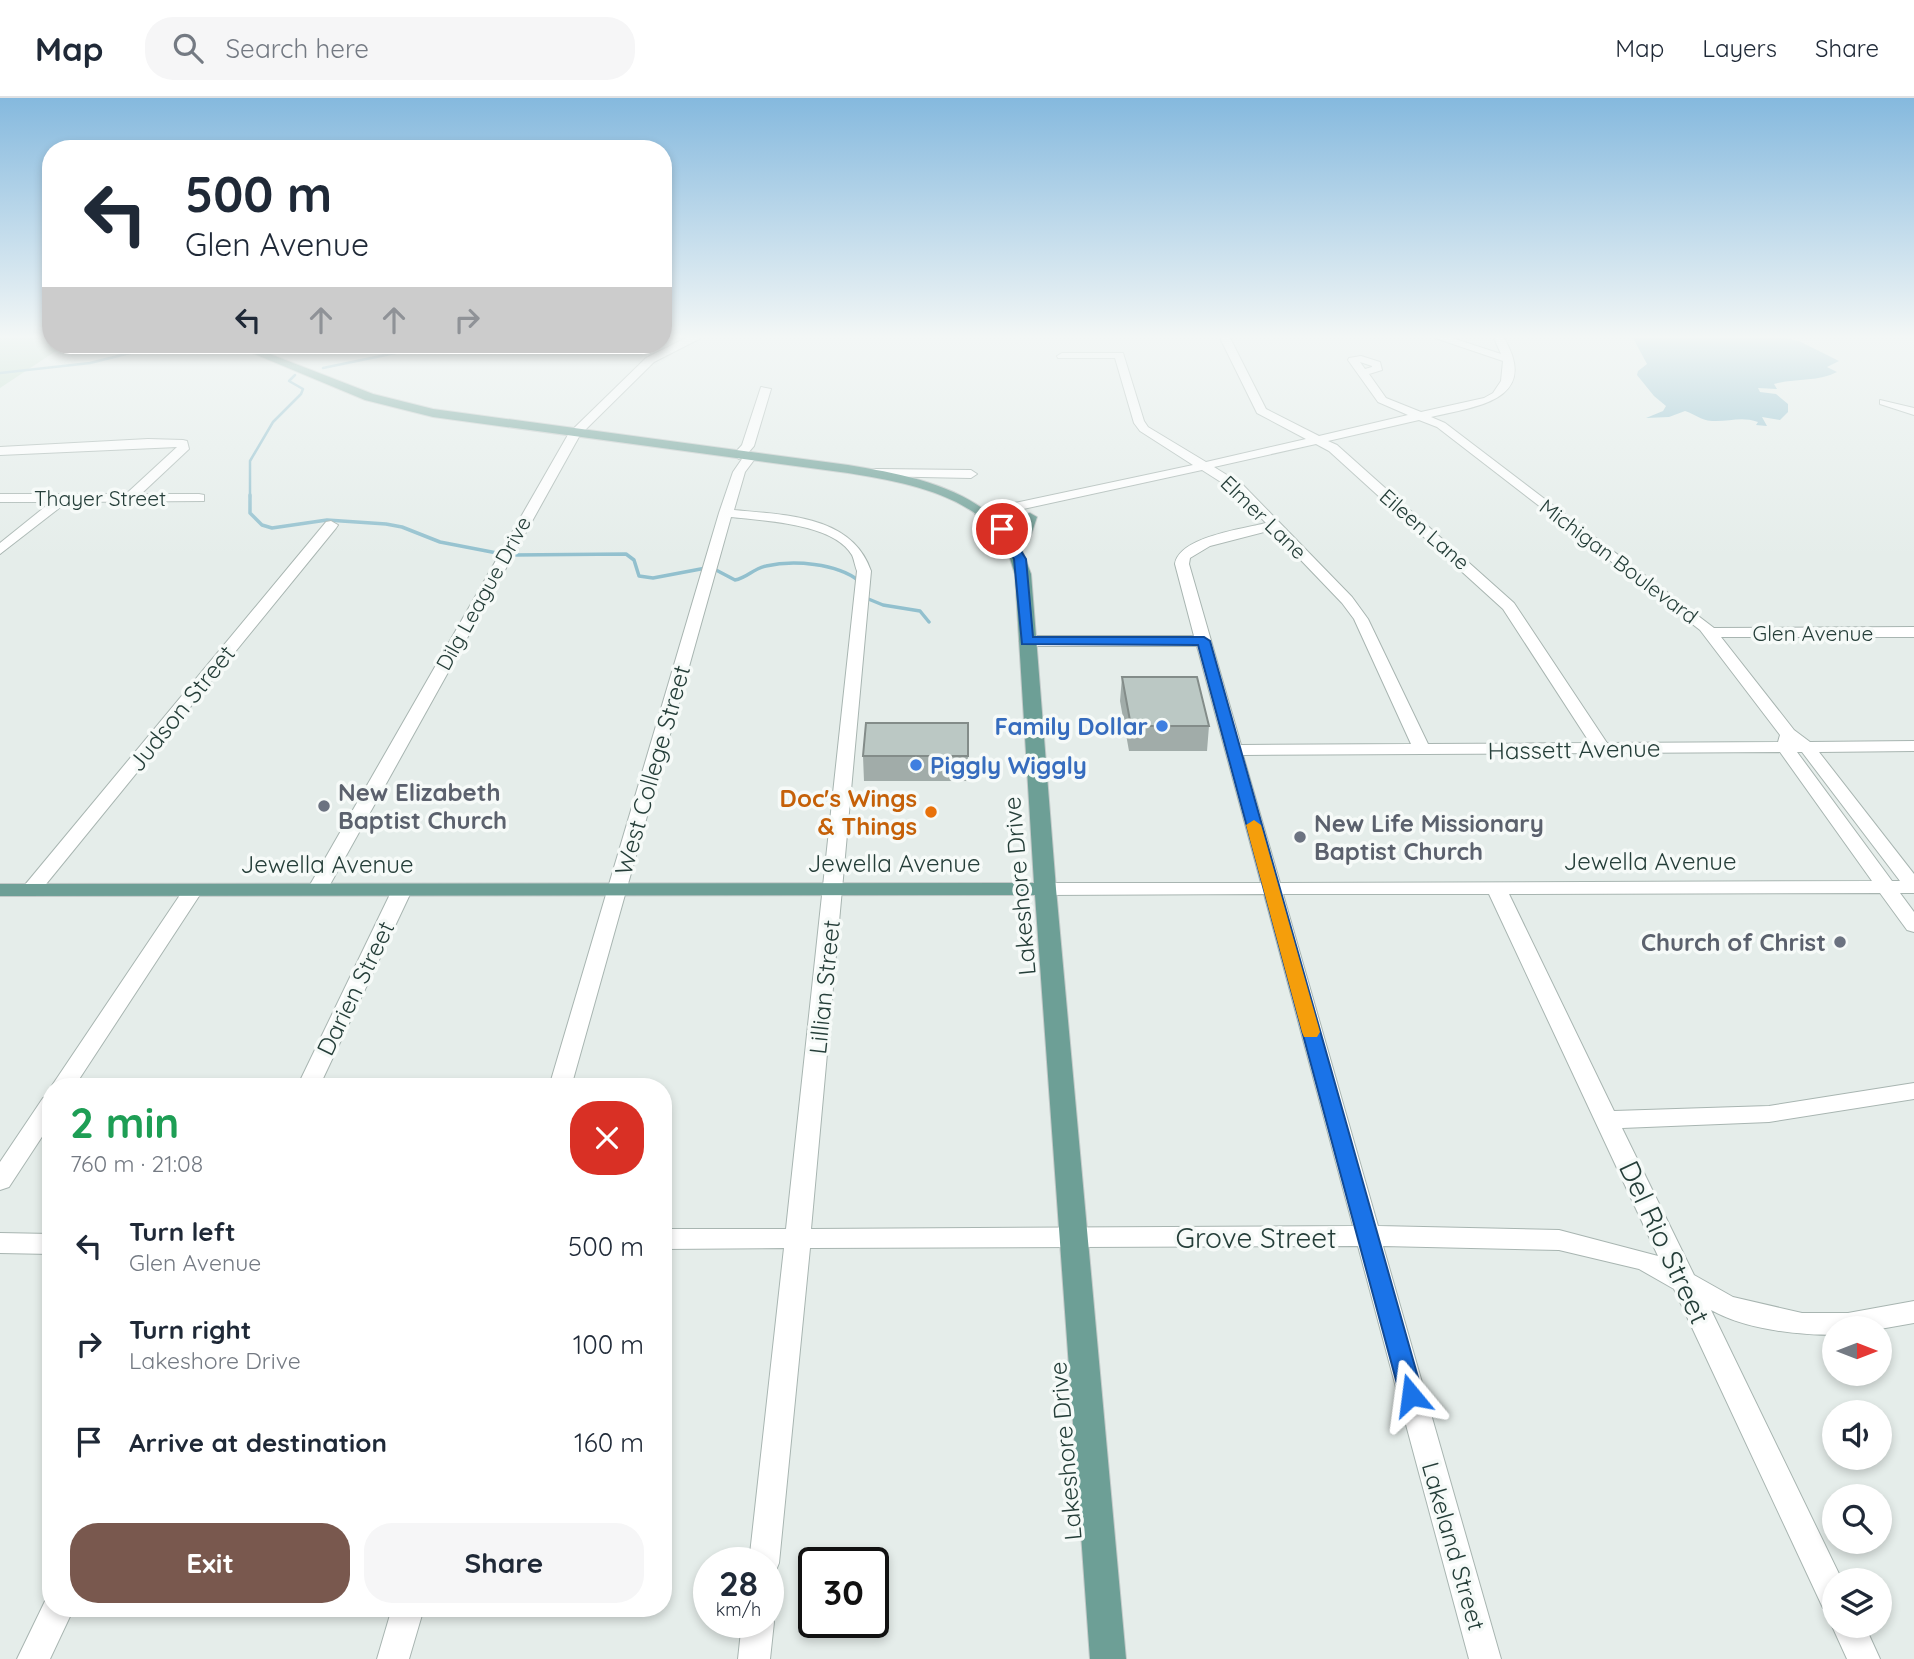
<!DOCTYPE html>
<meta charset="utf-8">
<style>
body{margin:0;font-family:Quicksand,sans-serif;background:#f6f6f7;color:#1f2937;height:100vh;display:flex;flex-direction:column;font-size:26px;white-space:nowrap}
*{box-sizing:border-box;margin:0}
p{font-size:23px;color:#747a83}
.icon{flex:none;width:38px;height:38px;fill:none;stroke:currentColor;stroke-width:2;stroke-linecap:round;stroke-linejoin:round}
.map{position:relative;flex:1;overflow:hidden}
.drawer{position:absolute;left:42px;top:980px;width:630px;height:539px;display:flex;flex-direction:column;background:#fff;border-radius:28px;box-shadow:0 4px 10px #0003}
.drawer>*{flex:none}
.top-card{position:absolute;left:42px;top:42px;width:630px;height:214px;border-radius:28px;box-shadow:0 4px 10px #0003;background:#fff;color:#1f2937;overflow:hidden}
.needle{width:46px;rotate:90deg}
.controls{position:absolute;left:1822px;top:1218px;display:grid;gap:14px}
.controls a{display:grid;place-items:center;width:70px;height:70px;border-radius:50%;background:#fff;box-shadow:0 4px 10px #0003;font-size:35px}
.speed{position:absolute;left:693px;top:1449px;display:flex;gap:14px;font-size:35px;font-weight:700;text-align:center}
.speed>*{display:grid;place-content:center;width:91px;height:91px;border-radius:50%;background:#fff;box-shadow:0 4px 10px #0003;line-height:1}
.speed small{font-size:18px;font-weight:400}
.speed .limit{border:4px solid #111;border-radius:10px;background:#fff;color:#111}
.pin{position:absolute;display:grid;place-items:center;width:60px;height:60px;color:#fff;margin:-30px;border:4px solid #fff;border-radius:50%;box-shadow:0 2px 7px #0007}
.me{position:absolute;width:77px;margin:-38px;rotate:344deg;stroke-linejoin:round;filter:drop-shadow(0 0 5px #0008)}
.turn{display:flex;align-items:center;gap:24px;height:147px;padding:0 28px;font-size:32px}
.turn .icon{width:91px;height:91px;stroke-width:2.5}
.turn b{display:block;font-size:49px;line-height:60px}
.lanes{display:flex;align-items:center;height:66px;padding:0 28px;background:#0003;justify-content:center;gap:35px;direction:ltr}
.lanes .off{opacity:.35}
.round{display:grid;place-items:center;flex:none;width:74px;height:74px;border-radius:28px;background:#f6f6f7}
.head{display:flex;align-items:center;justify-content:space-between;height:119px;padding:0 28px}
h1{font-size:42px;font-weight:800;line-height:52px;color:#1e9e55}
.primary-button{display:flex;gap:14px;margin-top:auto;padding:14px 28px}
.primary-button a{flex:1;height:80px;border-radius:28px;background:#79584e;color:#fff;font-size:28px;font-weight:800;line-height:80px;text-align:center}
.primary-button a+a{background:#f6f6f7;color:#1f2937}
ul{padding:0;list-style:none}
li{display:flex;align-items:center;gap:21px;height:98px;padding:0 28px}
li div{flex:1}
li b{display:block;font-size:26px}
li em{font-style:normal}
header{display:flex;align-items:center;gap:42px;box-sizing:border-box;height:98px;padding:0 35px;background:#fff;border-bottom:2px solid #e0e1e3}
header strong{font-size:33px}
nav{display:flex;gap:38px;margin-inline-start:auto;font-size:24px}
.search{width:490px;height:63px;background:#f6f6f7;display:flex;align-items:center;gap:18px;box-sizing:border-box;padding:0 24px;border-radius:28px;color:#747a83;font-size:26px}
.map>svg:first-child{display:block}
</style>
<header>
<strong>Map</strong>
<div class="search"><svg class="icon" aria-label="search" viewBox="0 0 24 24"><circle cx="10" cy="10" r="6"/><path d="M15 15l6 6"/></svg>Search here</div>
<nav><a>Map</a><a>Layers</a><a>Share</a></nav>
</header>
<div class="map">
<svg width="1914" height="1561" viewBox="0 0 1914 1561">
<rect width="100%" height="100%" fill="#e5edea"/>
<!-- green -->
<path fill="#c0ddca" d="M 0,240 L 51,240 L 51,247 L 65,247 L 0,290 Z"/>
<!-- water -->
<path fill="#92c0ce" d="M 1633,240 L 1785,240 L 1799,243 L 1839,263 L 1827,269 L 1837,274 C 1818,284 1795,280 1774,286 L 1777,291 L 1758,290 L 1760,294 L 1776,296 L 1788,306 L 1788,314 L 1780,322 L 1762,319 L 1767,328 L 1756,327 L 1758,324 C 1741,318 1729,324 1712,323 C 1700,322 1695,316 1685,313 L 1669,319 L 1646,320 L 1663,313 L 1666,308 L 1654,298 L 1637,277 L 1638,273 L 1647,266 Z"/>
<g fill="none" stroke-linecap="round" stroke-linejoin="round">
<!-- stream-far1 -->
<path stroke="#92c0ce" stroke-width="2.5" d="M 65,247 L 112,251 L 144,250
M 323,270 L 434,247
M 0,275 L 90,265 L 150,250
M 250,399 L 250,363 L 273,324 L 301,296 L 303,291 L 289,283 L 295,277"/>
<!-- stream -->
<path stroke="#92c0ce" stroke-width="3.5" d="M 250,397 L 250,415 L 262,427 L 272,430 L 327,422 L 386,426 L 402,429 L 440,444 L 497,455
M 513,457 L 626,456 L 634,462 L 639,478 L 653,480 L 706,470
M 716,472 L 735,482 C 747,480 754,470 766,468 C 793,462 837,465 859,483
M 866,500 L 883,507 L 920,513 L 929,524"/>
<defs>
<path id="minor" d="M 686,240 L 701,240 L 654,264 L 580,337 L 327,792 L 324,796 L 310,796 L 307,792 L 569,335 L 646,260 Z
M 1220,240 L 1230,240 L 1266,311 L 1319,338 L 1408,317 L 1378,304 L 1348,262 L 1349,260 L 1361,258 L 1380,264 L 1382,272 L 1369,276 L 1386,300 L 1421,314 L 1484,300 L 1493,295 L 1501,283 L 1503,263 L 1435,240 L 1452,240 L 1501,256 L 1494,240 L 1504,240 C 1541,303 1474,309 1431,319 L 1445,325 L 1714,530 L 1914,529 L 1914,539 L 1721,539 L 1794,632 L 1810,644 L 1914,643 L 1914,653 L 1819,654 L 1914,776 L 1914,795 L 1900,795 L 1914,814 L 1914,834 L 1907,832 L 1880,795 L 1509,796 L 1614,1013 L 1769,1008 L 1914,985 L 1914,1001 L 1769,1024 L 1622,1030 L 1694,1177 L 1733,1199 L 1802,1215 L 1848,1215 L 1914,1203 L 1914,1225 L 1880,1231 L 1834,1230 L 1834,1237 C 1796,1237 1744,1231 1711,1212 L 1842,1482 L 1834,1482 L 1834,1514 L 1823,1510 L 1674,1191 L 1639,1171 L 1559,1152 L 1383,1148 L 1501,1561 L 1469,1561 L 1358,1148 L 810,1150 L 779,1465 L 775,1475 L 768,1478 L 768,1465 L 749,1465 L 784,1150 L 663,1151 L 663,1131 L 786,1131 L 857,473 C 855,468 854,461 852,457 C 833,425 764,423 731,419 L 571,989 L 549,989 L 719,415 L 733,374 L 744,358 L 739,361 L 733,357 L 742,347 L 761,289 L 771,291 L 754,348 L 748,355 L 757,358 L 745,374 L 734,412 C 784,417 852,417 871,473 L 811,1131 L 1353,1128 L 1264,796 L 1045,797 L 1035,791 L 1045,785 L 1261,785 L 1197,548 L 1027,548 L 1019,543 L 1027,538 L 1194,538 L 1175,466 C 1179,439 1242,431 1266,425 L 1235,393 L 1202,372 L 982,420 L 975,416 L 982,412 L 1193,367 L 1140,333 L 1134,325 L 1115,260 L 1058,260 L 1057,258 L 1062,255 L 1123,255 L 1144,323 L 1148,329 L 1206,364 L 1306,341 L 1257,315 ZM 1360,264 L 1372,268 L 1372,269 L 1365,271 ZM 1419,322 L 1437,329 L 1700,532 L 1780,637 L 1778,644 L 1607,645 L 1514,505 L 1337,347 L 1328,343 ZM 1316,346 L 1329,353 L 1503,511 L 1590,645 L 1428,646 L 1368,521 L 1352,499 L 1243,387 L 1214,369 ZM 1272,432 L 1342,505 L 1354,521 L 1411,646 L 1241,647 L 1189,466 L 1190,460 L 1210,448 ZM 1780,654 L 1872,783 L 1280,785 L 1243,657 ZM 1797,654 L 1802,654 L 1900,783 L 1892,783 ZM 1283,796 L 1489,796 L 1658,1158 L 1559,1132 L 1378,1128 Z
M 1880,302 L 1914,310 L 1914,317 L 1880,306 Z
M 148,341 L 183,342 L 187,343 L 189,351 L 141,396 L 199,396 L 204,397 L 204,403 L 67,404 L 0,456 L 0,445 L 51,404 L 0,404 L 0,396 L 126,396 L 177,349 L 0,357 L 0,349 Z
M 876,371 L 971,372 L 977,376 L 971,380 L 872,378 L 872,372 Z
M 331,423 L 338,427 L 336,430 L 38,796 L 24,796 L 21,792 L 24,788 L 326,424 Z
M 193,786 L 203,792 L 74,989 L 51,989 L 186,788 Z
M 402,786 L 412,792 L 319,989 L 297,989 L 392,792 Z
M 51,998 L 51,1025 L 9,1089 L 0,1092 L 0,1064 L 43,1000 Z
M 0,1135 L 51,1136 L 51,1156 L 0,1155 Z
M 51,1498 L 51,1510 L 74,1510 L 50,1561 L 17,1561 L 47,1499 Z
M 392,1510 L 424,1510 L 409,1561 L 377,1561 Z
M 768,1513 L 774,1524 L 770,1561 L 738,1561 L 742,1524 L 768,1524 Z
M 1834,1523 L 1834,1528 L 1865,1528 L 1880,1561 L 1847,1561 L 1832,1528 Z"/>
<path id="major" d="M 233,247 L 247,247 L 373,296 L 433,311 L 848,367 C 908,377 976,389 1014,441 L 1025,416 L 1030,415 L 1037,419 L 1031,437 L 1022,452 L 1031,476 L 1056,791 L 1126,1561 L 1090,1561 L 1035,797 L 0,798 L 0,786 L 1034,785 L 1015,476 C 1012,468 1010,458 1006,450 C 978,396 902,384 848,375 L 433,319 L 365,302 Z"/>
</defs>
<!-- minor casing -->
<use href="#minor" stroke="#a8b5b1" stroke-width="2"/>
<!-- major casing -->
<use href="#major" stroke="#c2c9c8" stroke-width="2"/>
<!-- minor -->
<use href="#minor" fill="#fff" fill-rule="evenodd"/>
<!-- major -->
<use href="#major" fill="#6d9f96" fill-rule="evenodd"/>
</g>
<!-- wall -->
<path fill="#a1aca9" d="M 1122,579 L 1209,628 L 1207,653 L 1129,653 L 1120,603 Z
M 968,625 L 968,683 L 864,683 L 863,658 Z"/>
<!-- building -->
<path fill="#bbc8c4" stroke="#838c89" stroke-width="2" d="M 1122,579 L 1197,579 L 1209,628 L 1131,628 Z
M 866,625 L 968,625 L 968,658 L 863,658 Z"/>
<!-- sky -->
<linearGradient id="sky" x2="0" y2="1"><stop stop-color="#85b9de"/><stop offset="0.52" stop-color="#f3f7f6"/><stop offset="1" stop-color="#f3f7f6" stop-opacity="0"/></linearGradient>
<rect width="1914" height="459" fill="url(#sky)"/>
<!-- route -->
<path fill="#1a73e8" stroke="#114b97" stroke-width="2" d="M 998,429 L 1006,429 L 1026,461 L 1033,539 L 1204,539 L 1210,543 L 1423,1297 L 1420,1304 L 1411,1307 L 1403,1304 L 1400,1297 L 1198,547 L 1022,546 L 1014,461 L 996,431 Z"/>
<!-- slow -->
<path fill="#f59e0b" d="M 1254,722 L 1261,727 L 1320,934 L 1317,939 L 1304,939 L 1302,934 L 1246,727 Z"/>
<!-- markers -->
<g fill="#3f7fe0" stroke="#f6faf8" stroke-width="2.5">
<circle cx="1162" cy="628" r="7"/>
<circle cx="916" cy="667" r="7"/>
</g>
<g fill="#6b7280" stroke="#f6faf8" stroke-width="2.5">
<circle cx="324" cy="708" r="7"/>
<circle cx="1300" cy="739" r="7"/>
<circle cx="1840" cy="844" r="7"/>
</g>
<circle fill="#e8710a" stroke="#f6faf8" stroke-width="2.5" cx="931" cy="714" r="7"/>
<g text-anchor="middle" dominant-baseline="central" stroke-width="7" stroke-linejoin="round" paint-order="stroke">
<!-- far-street labels -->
<g font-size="21" fill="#253e39" stroke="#f6faf8">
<text x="100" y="400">Thayer Street</text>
<text transform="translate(1264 419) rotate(44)">Elmer Lane</text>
<text transform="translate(1425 431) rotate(41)">Eileen Lane</text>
<text transform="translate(1619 463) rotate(37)">Michigan Boulevard</text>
<text transform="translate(483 495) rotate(-61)">Dilg League Drive</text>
<text x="1813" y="535">Glen Avenue</text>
</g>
<!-- street labels -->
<g font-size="24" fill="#253e39" stroke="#f6faf8">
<text transform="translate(181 610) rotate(-51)">Judson Street</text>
<text transform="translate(1574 651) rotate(-1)">Hassett Avenue</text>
<text transform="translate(652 672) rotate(-74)">West College Street</text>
<text x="1650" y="763">Jewella Avenue</text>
<text x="894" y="765">Jewella Avenue</text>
<text x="327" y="766">Jewella Avenue</text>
<text transform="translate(1019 788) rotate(-95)">Lakeshore Drive</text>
<text transform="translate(824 889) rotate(-84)">Lillian Street</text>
<text transform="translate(355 890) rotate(-64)">Darien Street</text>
<text transform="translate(1065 1353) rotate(-95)">Lakeshore Drive</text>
<text transform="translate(1454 1448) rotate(74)">Lakeland Street</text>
</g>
<!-- shop labels -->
<g font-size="24" font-weight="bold" fill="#366cbe" stroke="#f6faf8" text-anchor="end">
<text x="1148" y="628">Family Dollar</text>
<text x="930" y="667" text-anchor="start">Piggly Wiggly</text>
</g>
<!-- worship labels -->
<g font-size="24" font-weight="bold" fill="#5b616d" stroke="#f6faf8" text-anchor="start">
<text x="338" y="694">New Elizabeth<tspan x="338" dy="28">Baptist Church</tspan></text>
<text x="1314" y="725">New Life Missionary<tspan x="1314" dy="28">Baptist Church</tspan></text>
<text x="1826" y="844" text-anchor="end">Church of Christ</text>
</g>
<!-- food labels -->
<g font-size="24" font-weight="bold" fill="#c56008" stroke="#f6faf8" text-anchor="end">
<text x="917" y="700">Doc's Wings<tspan x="917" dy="28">&amp; Things</tspan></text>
</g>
<!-- near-street labels -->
<g font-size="28" fill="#253e39" stroke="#f6faf8">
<text x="1256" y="1139">Grove Street</text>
<text transform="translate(1665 1144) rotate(65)">Del Rio Street</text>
</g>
</g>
</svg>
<div class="controls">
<a><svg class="needle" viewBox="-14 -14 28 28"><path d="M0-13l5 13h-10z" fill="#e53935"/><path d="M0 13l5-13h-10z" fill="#747a83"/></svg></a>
<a><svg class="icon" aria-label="sound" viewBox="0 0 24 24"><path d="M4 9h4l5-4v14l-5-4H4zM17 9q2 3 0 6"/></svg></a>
<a><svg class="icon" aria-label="search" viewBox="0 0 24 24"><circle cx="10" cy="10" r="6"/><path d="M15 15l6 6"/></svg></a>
<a><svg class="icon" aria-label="layers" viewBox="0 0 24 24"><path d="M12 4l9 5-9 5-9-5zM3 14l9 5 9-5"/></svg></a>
</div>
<div class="speed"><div>28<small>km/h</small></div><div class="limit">30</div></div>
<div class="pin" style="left:1002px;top:431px;background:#d93025"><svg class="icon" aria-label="arrive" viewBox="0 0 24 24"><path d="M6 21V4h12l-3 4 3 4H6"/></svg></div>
<svg class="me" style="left:1411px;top:1297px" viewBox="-20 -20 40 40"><path d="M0-17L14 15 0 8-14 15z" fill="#1a73e8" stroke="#fff" stroke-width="4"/></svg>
<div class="top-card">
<div class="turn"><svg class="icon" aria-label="left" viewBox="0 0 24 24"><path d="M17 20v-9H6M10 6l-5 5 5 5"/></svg><div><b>500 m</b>Glen Avenue</div></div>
<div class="lanes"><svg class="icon" aria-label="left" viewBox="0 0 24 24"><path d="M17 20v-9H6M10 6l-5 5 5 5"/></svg><svg class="icon off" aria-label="ahead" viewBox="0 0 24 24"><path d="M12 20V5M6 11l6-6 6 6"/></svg><svg class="icon off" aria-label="ahead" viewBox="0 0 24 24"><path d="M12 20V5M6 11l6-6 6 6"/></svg><svg class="icon off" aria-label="right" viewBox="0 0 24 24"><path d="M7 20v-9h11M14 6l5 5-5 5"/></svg></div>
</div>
<section class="drawer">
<div class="head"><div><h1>2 min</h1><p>760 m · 21:08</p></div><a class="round" style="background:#d93025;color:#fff"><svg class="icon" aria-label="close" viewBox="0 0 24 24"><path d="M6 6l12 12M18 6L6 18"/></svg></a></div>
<ul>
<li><svg class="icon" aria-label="left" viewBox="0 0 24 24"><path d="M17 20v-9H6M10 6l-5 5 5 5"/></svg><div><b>Turn left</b><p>Glen Avenue</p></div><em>500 m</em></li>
<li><svg class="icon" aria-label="right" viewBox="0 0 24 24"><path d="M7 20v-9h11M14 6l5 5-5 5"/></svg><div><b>Turn right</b><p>Lakeshore Drive</p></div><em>100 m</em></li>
<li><svg class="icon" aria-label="arrive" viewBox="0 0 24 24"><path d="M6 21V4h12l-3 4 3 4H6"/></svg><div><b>Arrive at destination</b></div><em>160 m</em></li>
</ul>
<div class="primary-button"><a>Exit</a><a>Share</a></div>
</section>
</div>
